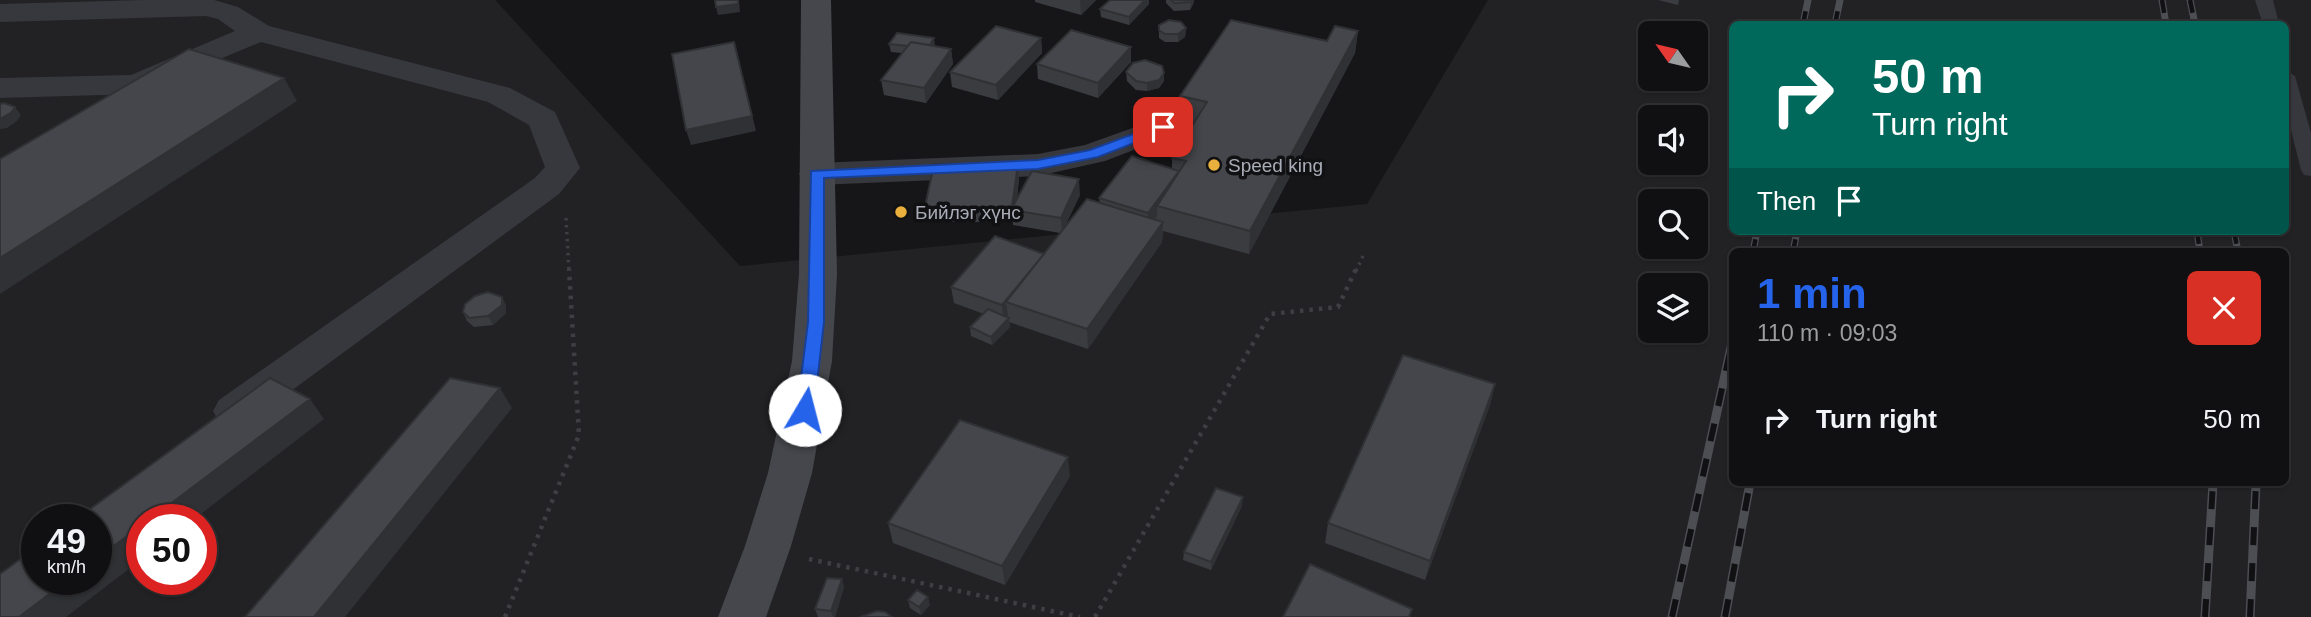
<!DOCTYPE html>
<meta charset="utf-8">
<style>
body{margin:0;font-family:Helvetica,sans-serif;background:#1e1e20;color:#f1f3f6;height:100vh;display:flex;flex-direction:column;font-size:26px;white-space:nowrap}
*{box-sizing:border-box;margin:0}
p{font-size:23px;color:#9c9d9f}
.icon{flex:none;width:38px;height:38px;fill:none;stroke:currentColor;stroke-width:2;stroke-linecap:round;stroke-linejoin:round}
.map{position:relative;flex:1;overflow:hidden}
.side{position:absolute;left:1729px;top:248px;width:560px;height:238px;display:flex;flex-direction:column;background:#101012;border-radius:10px;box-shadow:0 2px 5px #0004,0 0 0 2px #303032}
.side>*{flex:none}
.hud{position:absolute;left:1729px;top:21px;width:560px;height:214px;border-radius:10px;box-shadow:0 2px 5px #0004,0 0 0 2px #303032;background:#00695c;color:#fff;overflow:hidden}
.needle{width:46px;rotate:304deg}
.tools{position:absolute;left:1638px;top:21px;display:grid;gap:14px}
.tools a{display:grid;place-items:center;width:70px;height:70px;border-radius:10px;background:#101012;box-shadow:0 2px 5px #0004,0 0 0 2px #303032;font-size:35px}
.speed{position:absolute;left:21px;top:504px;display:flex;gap:14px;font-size:35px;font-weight:700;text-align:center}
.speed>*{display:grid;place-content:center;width:91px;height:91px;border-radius:50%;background:#101012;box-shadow:0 2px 5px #0004,0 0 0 2px #303032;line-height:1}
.speed small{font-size:18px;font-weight:400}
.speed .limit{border:10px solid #d22;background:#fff;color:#111}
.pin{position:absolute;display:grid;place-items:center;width:60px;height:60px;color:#fff;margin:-30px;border-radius:14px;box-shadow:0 4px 10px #0006}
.me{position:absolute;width:77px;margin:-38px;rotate:8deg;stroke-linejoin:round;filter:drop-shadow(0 0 5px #0008)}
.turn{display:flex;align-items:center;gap:24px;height:147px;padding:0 28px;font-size:32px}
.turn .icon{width:91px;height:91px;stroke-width:2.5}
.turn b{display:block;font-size:49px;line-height:60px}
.then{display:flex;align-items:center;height:66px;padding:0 28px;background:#0003;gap:14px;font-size:26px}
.round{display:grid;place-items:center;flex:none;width:74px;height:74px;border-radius:10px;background:#1e1e20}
.headline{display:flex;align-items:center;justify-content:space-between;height:119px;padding:0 28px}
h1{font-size:42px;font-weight:700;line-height:52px;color:#2563eb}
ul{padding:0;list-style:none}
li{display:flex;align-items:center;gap:21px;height:105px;padding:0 28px}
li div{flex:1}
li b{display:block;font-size:26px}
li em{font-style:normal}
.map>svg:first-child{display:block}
</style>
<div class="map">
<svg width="2311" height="617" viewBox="0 0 2311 617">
<rect width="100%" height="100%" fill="#161618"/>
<!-- built -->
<path fill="#222225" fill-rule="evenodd" d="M 0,0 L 495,0 L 740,266 L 1367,204 L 1488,0 L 2311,0 L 2311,617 L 0,617 ZM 1732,24 L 2286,24 L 2286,231 L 1732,231 ZM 1650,33 L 1696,33 L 1696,79 L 1650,79 ZM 1650,117 L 1696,117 L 1696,163 L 1650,163 ZM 1650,201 L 1696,201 L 1696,247 L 1650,247 ZM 1732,252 L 2286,252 L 2286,483 L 1732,483 ZM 1650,285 L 1696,285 L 1696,331 L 1650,331 ZM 37,520 L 96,520 L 96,579 L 37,579 ZM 142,520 L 201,520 L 201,579 L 142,579 Z"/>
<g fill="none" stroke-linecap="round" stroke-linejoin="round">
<!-- path-far1 -->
<path stroke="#3d3f43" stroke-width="3.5" stroke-dasharray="2.5 4.5" stroke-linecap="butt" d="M 566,218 L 569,271
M 1356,271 L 1363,256"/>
<!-- path -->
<path stroke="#3d3f43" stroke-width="4.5" stroke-dasharray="3.5 6" stroke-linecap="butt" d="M 809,559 L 1080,617
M 505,617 L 579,435 L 569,269
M 1095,617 L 1270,314 L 1338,307 L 1356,269"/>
<!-- service -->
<path fill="#37383d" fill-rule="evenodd" d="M 2255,0 L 2273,0 L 2279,24 L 2263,24 Z
M 2286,70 L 2295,76 L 2311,133 L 2311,176 L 2304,175 L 2301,170 L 2286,110 Z"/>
<!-- minor -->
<path fill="#37383d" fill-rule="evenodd" d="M 144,0 L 214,0 L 238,7 L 269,26 L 510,88 L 555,112 L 580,168 L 559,194 L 249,422 L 234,427 L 219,422 L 213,411 L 219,400 L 535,178 L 545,167 L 529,125 L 488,102 L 261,42 L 136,94 L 0,98 L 0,78 L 131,75 L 235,31 L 218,19 L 206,16 L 0,22 L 0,4 Z
M 1163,117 L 1175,120 L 1179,127 L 1175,134 L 1105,161 L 1038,176 L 816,185 L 804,182 L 799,174 L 804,166 L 816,163 L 1038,154 L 1085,145 Z"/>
<!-- secondary -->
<path fill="#45474c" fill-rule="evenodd" d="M 801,0 L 831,0 L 837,274 L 832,361 L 812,473 L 791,546 L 766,617 L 718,617 L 745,546 L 768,473 L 792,361 L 799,274 Z"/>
<defs>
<path id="rail-far1" d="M 2162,0 L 2166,24
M 2190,0 L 2195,24
M 1803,24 L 1808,0
M 1835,24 L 1840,0
M 2197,231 L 2200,252
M 2234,231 L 2238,252
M 1753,252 L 1757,231
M 1793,252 L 1797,231"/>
<path id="rail" d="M 1672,617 L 1732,343
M 1725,617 L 1750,483
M 2205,617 L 2213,483
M 2250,617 L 2256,483"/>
</defs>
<!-- rail-far1 casing -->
<use href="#rail-far1" stroke="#4c4e53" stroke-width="7"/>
<!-- rail casing -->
<use href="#rail" stroke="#4c4e53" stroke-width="9"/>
<!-- rail-far1 -->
<use href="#rail-far1" stroke="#111113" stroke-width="4.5" stroke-dasharray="13" stroke-linecap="butt"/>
<!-- rail -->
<use href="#rail" stroke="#111113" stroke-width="6" stroke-dasharray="18" stroke-linecap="butt"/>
</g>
<!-- wall -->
<path fill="#3b3c40" d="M 1035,0 L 1096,0 L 1081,15 L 1035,2 Z
M 1110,0 L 1149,0 L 1149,4 L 1129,25 L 1101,17 L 1100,9 Z
M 1166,0 L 1194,0 L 1194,2 L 1190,10 L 1174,11 L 1166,3 Z
M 1658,0 L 1679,0 L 1678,5 Z
M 1159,25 L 1186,28 L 1185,37 L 1178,42 L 1165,42 L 1159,38 Z
M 1358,31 L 1355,53 L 1249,254 L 1163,231 L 1162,242 L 1088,349 L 1009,322 L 1010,327 L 992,345 L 971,336 L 970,327 L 984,314 L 954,303 L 951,287 L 1044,254 L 1060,233 L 1013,225 L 1013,222 L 928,222 L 925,207 L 1019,179 L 1017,200 L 1080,195 L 1064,228 L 1100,203 L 1099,198 L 1172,168 L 1172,158 L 1195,122 L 1180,118 L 1180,96 Z
M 1041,38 L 1042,53 L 998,100 L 952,87 L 950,72 Z
M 889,44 L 935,46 L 951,49 L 953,64 L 926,103 L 884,95 L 881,80 L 902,53 L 891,52 Z
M 1131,47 L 1131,62 L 1098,98 L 1038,79 L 1037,64 Z
M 1126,72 L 1164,81 L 1159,88 L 1147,91 L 1136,90 L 1127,81 Z
M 506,305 L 506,313 L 493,325 L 474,327 L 467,321 L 463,312 Z
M 1495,384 L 1490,405 L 1425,580 L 1325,543 L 1328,523 Z
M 1070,476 L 1005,585 L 893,543 L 888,523 Z
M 1242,506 L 1211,570 L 1183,560 L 1184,552 Z
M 844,587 L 835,617 L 818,617 L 815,609 Z
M 908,600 L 930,605 L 921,615 L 910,608 Z"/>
<!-- shaded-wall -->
<path fill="#303134" d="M 739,0 L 740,12 L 718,15 L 716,7 Z
M 1080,0 L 1096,0 L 1081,15 Z
M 1145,0 L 1149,0 L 1149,4 L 1129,25 L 1129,17 Z
M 1191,0 L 1194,0 L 1194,2 L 1190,10 Z
M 1186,28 L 1185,37 L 1178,42 L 1178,34 Z
M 1358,31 L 1355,53 L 1249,254 L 1250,231 Z
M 934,38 L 935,46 L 928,49 Z
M 1041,38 L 1042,53 L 998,100 L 996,85 Z
M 1131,47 L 1131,62 L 1098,98 L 1098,83 Z
M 951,49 L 953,64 L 926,103 L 924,88 Z
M 738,57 L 756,131 L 691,145 L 686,130 Z
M 1164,73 L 1164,81 L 1159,88 L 1147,91 L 1147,83 Z
M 284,78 L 297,101 L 0,294 L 0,258 Z
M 15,107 L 21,115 L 17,121 L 7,128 L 0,129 L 0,119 Z
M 1018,164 L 1019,179 L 1015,210 L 1012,207 Z
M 1179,171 L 1157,206 L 1157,216 L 1148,229 L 1148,213 Z
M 1079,179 L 1080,195 L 1062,233 L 1061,218 Z
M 1163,222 L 1162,242 L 1088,349 L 1087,329 Z
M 1045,254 L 1006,302 L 1008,315 L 1003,321 L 1002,305 Z
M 502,297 L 506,305 L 506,313 L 493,325 L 488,316 Z
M 1009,318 L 1010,327 L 992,345 L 991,337 Z
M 1495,384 L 1490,405 L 1425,580 L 1430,561 Z
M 500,388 L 512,408 L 345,617 L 314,617 Z
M 310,399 L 324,419 L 193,520 L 149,520 Z
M 1068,457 L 1070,476 L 1005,585 L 1002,566 Z
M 1243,497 L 1242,506 L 1211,570 L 1211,562 Z
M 142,525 L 142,559 L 66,617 L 19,617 L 69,579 L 96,579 L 96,559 Z
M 842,579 L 844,587 L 835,617 L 833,617 L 831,611 Z
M 928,597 L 930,605 L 921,615 L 919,607 Z"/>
<!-- building -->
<path fill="#45464b" stroke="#303134" stroke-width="2" d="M 715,0 L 738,0 L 738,4 L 716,7 Z
M 1110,0 L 1145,0 L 1129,17 L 1100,9 Z
M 1171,0 L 1191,0 L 1191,2 L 1174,3 Z
M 1169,20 L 1181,22 L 1186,28 L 1178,34 L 1165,34 L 1159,30 L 1159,25 Z
M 1231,20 L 1327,41 L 1335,26 L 1358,31 L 1250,231 L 1157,206 L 1186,161 L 1172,158 L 1207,102 L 1180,96 Z
M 996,26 L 1041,38 L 996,85 L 950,72 Z
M 1071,30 L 1131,47 L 1098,83 L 1037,64 Z
M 897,33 L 934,38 L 930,45 L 911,42 L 908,46 L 889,44 Z
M 734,42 L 752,116 L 686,130 L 672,54 Z
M 911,42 L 951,49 L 924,88 L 881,80 Z
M 189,49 L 284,78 L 0,258 L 0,159 Z
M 1145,60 L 1162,66 L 1164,73 L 1159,80 L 1147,83 L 1136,81 L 1126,72 L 1133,63 Z
M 4,103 L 15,107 L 11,113 L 0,119 L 0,104 Z
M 1132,156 L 1179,171 L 1148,213 L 1099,198 Z
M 934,164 L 1018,164 L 1012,207 L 925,207 Z
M 1032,171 L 1079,179 L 1061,218 L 1011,210 Z
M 1087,199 L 1163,222 L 1087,329 L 1006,302 Z
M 995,236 L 1044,254 L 1002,305 L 951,287 Z
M 488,292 L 502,297 L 502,305 L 488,316 L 469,318 L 463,312 L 465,304 L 475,296 Z
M 988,309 L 1009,318 L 991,337 L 970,327 Z
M 1403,355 L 1495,384 L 1430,561 L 1328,523 Z
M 270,378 L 310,399 L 149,520 L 142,520 L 142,525 L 96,559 L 96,520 L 75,520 Z
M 450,378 L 500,388 L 314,617 L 245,617 Z
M 960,420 L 1068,457 L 1002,566 L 888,523 Z
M 1216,488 L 1243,497 L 1211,562 L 1184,552 Z
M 37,547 L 37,579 L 69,579 L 19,617 L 0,617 L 0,574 Z
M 1310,564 L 1412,609 L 1409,617 L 1283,617 Z
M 827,578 L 842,579 L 831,611 L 815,609 Z
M 917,590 L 928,597 L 919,607 L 908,600 Z
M 877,611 L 885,612 L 892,617 L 860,617 Z"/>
<!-- route -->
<path fill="#2563eb" stroke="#184099" stroke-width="2" d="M 1163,123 L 1170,127 L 1168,130 L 1098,157 L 1038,169 L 824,178 L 824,322 L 814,410 L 811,414 L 799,414 L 797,410 L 808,322 L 811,171 L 1038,160 L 1090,150 Z"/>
<!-- markers -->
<g fill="#e9b03d" stroke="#111113" stroke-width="2.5">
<circle cx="1214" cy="165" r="7"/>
<circle cx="901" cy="212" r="7"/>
</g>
<g text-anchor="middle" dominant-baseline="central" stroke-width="7" stroke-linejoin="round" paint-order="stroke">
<!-- poi labels -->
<g font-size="19" fill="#a9adb7" stroke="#111113" text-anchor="start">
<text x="1228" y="165">Speed king</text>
<text x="915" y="212">Бийлэг хүнс</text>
</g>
</g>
</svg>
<div class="tools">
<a><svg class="needle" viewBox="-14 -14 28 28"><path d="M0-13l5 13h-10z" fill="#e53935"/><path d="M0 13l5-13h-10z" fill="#9c9d9f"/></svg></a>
<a><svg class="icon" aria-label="sound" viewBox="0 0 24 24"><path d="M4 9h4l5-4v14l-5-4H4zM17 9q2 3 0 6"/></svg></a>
<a><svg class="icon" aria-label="search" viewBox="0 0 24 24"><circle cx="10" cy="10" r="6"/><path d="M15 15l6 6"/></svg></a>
<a><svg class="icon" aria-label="layers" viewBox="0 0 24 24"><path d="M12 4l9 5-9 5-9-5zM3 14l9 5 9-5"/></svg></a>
</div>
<div class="speed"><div>49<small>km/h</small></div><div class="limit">50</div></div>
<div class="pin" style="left:1163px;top:127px;background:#d93025"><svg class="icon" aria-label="arrive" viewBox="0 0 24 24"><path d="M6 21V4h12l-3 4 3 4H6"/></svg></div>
<svg class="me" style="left:805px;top:410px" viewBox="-20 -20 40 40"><circle r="19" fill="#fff"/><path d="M0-13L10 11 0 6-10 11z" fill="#2563eb"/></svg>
<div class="hud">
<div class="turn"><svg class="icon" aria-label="right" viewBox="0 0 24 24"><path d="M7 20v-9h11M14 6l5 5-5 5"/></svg><div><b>50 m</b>Turn right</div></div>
<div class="then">Then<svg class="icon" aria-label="arrive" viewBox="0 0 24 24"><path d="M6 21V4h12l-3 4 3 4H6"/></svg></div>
</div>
<section class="side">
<div class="headline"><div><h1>1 min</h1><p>110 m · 09:03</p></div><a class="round" style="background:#d93025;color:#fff"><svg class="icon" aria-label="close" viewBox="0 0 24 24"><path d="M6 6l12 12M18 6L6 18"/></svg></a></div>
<ul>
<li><svg class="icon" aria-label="right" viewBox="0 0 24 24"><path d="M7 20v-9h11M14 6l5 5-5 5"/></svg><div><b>Turn right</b></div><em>50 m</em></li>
</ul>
</section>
</div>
